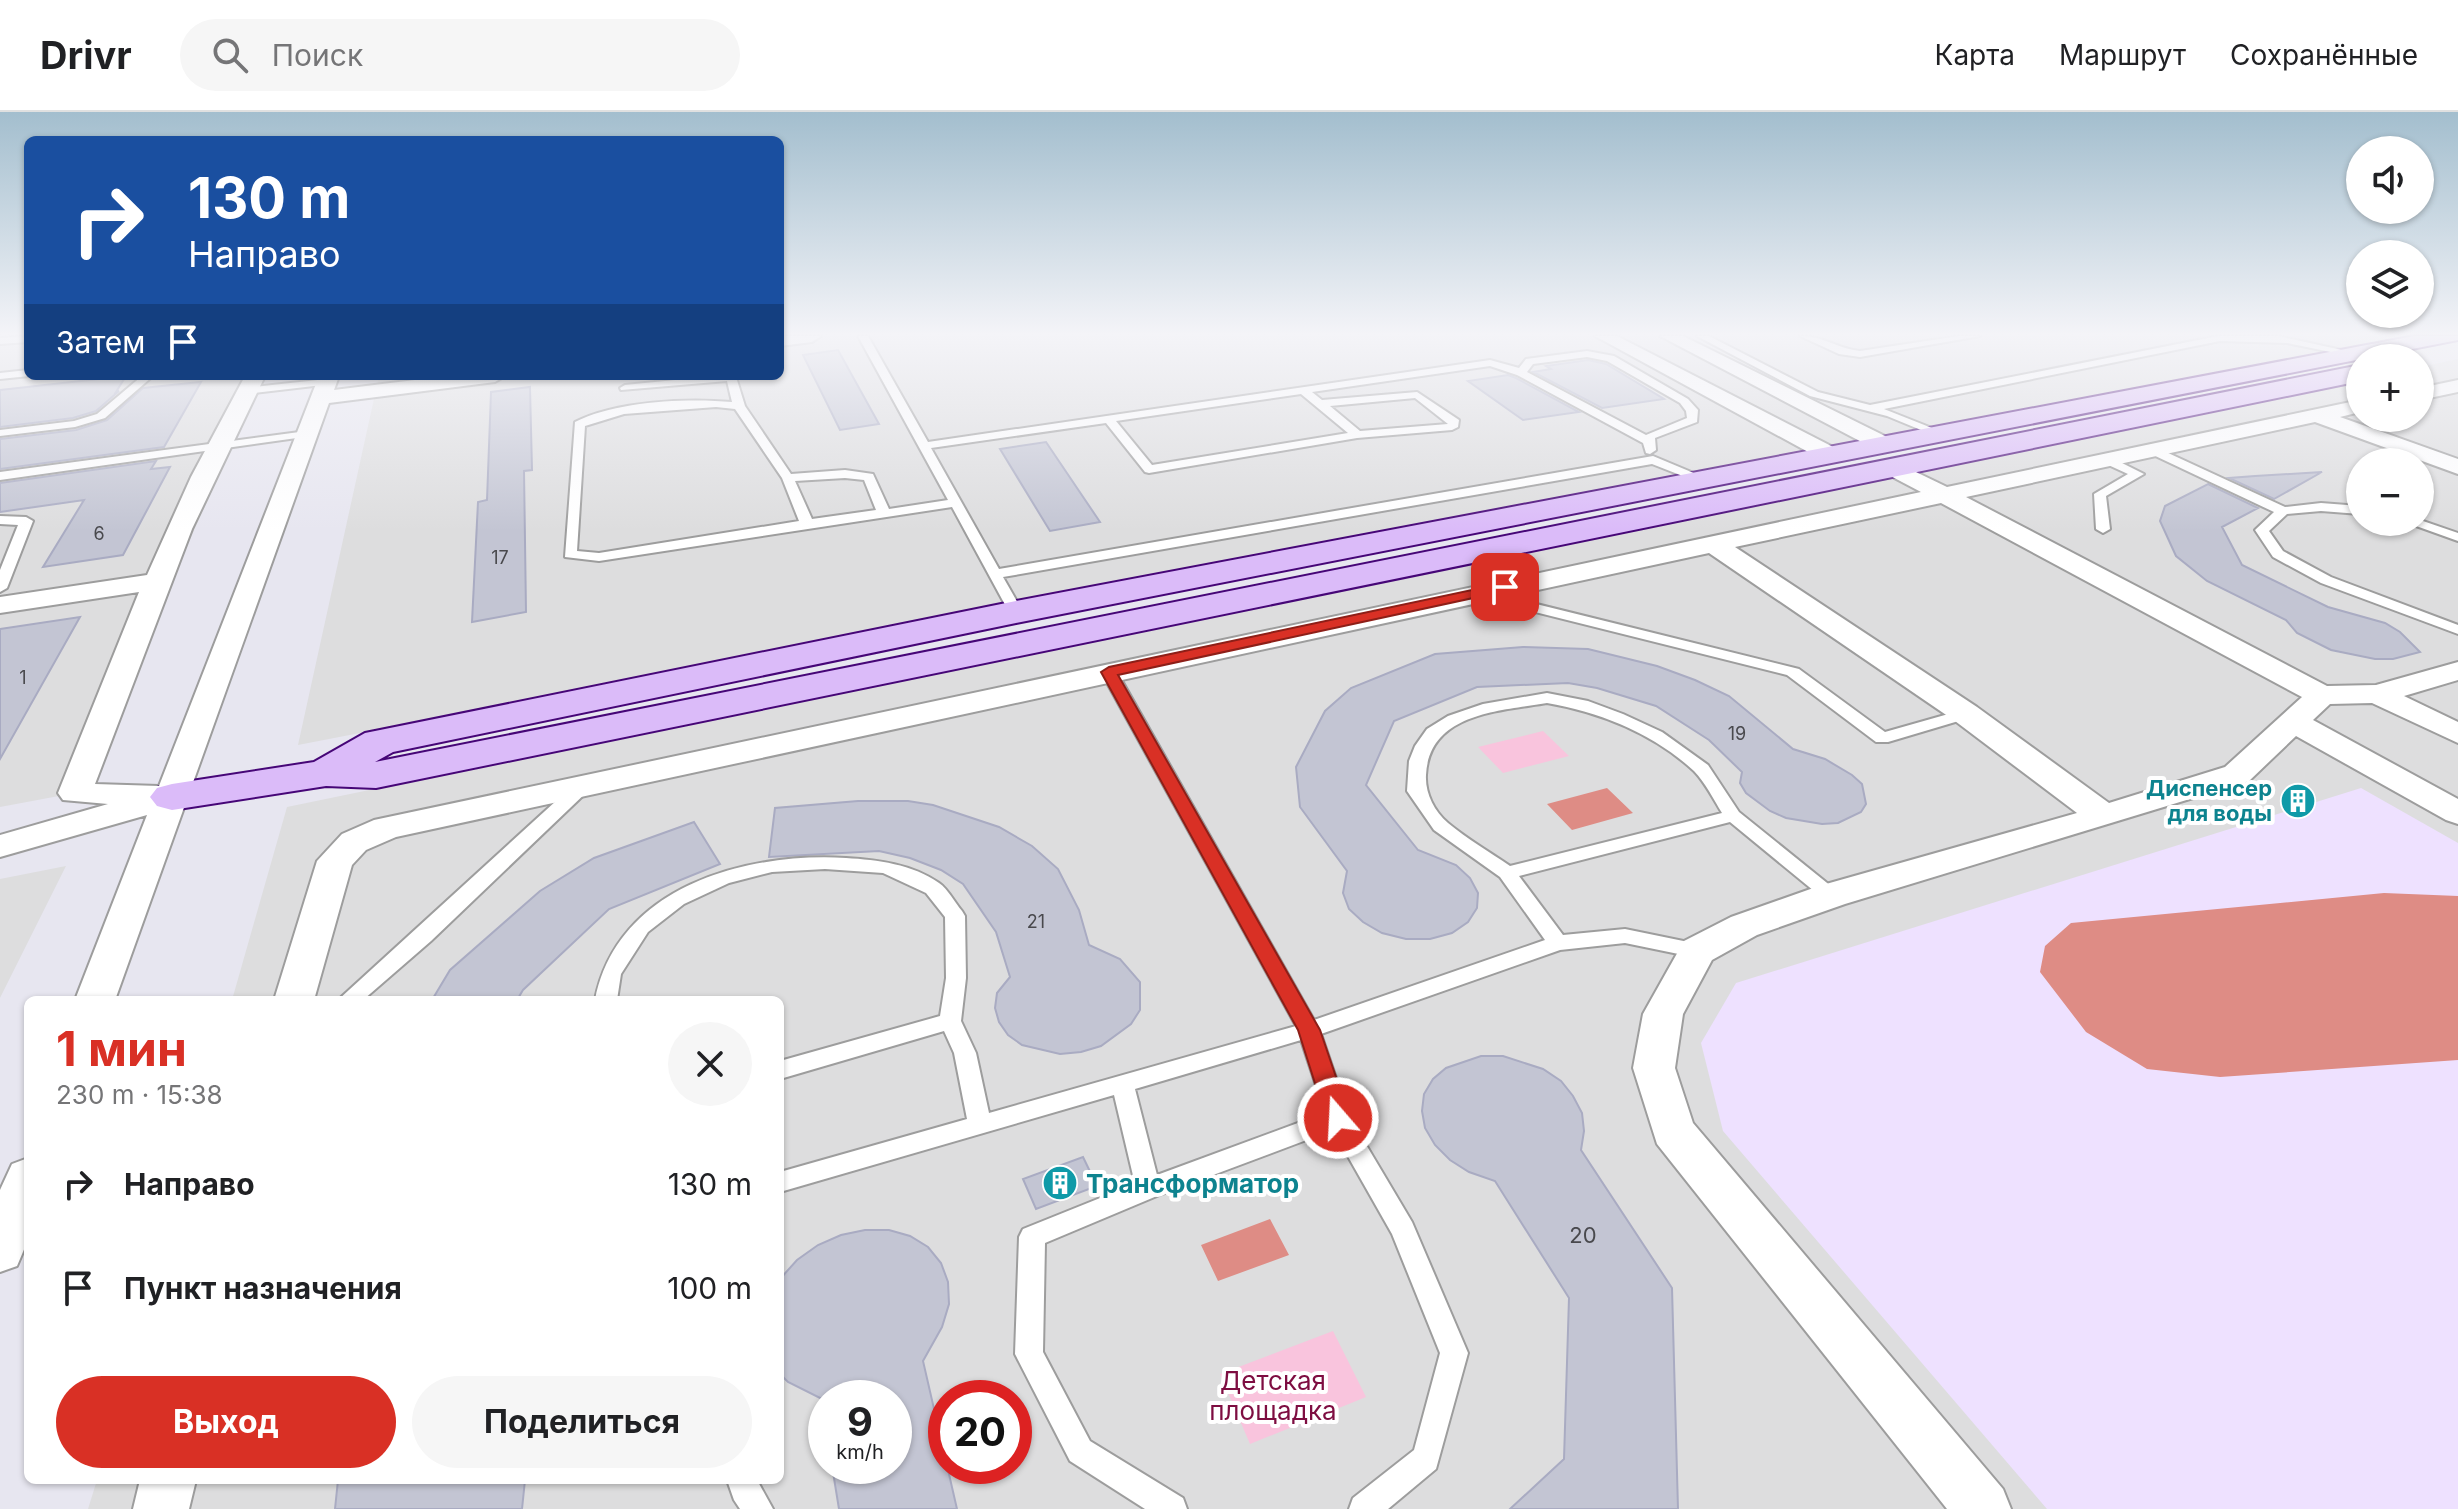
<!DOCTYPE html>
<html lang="ru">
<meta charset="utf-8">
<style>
body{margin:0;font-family:Inter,sans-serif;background:#f6f6f6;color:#202124;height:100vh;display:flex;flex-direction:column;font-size:30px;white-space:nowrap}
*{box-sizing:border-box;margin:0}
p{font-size:26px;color:#757577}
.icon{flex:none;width:44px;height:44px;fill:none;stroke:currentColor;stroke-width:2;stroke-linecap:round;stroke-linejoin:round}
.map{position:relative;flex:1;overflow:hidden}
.drawer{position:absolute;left:24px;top:884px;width:760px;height:488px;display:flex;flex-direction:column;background:#fff;border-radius:12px;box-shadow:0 2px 6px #0004}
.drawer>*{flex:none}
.hud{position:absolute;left:24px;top:24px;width:760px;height:244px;border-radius:12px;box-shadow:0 2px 6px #0004;background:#1a4fa0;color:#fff;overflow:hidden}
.controls{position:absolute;left:2346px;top:24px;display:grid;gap:16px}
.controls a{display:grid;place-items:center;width:88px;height:88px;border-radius:50%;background:#fff;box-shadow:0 2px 6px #0004;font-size:40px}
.speed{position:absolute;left:808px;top:1268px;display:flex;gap:16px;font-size:40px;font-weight:700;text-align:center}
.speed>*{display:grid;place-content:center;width:104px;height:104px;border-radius:50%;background:#fff;box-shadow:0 2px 6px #0004;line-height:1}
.speed small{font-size:20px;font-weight:400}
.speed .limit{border:12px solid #d22;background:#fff;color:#111}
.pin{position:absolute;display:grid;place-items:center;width:68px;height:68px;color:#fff;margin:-34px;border-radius:16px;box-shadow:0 4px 12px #0006}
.me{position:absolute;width:88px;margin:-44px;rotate:341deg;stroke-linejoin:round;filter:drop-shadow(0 0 6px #0008)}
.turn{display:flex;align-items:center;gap:28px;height:168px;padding:0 32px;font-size:36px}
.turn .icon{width:104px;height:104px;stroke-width:2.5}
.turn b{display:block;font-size:56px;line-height:68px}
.then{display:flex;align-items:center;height:76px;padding:0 32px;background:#0003;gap:16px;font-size:30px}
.round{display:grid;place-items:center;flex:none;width:84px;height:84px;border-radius:42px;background:#f6f6f6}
.headline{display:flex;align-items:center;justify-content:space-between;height:136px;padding:0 32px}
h1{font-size:48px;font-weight:700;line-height:60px;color:#d93025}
.primary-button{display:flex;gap:16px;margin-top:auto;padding:16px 32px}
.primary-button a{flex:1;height:92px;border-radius:48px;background:#d93025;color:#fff;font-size:32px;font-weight:700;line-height:92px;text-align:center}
.primary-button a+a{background:#f6f6f6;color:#202124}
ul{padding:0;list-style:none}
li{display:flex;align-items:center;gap:24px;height:104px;padding:0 32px}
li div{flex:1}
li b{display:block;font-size:30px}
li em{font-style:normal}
header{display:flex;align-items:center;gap:48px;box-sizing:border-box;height:112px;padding:0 40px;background:#fff;border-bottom:2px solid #e0e0e0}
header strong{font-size:38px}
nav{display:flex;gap:44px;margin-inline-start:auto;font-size:28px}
.search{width:560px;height:72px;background:#f6f6f6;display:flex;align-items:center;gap:20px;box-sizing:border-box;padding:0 28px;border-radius:44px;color:#757577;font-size:30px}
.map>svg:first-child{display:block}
</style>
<header>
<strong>Drivr</strong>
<div class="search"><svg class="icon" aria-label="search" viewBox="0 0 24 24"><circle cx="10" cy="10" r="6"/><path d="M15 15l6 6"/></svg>Поиск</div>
<nav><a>Карта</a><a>Маршрут</a><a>Сохранённые</a></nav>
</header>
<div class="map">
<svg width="2458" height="1397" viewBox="0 0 2458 1397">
<rect width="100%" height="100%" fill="#e7e6f0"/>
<!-- residential -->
<path fill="#ddddde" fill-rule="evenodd" d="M 0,224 L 28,224 L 28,264 L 264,264 L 75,681 L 0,695 Z
M 780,224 L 2415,224 L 298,633 L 379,264 L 780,264 Z
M 2458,247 L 2458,1397 L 88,1397 L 97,1368 L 780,1368 L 780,888 L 232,888 L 287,695 L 2360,267 L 2360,306 L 2420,306 L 2420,255 ZM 2360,350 L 2420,350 L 2420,410 L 2360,410 ZM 826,1286 L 894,1286 L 894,1354 L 826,1354 ZM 946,1286 L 1014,1286 L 1014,1354 L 946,1354 Z
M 66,754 L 0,886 L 0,767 Z"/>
<!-- education -->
<path fill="#eee1ff" d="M 2361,676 L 2458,731 L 2458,1397 L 2047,1397 L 1723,1019 L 1701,931 L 1736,871 Z"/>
<!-- park -->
<path fill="#f9c4dd" d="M 1543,619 L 1569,644 L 1503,661 L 1478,635 Z
M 1333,1219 L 1366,1285 L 1250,1332 L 1220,1262 Z"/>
<!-- pitch -->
<path fill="#de8c85" d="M 1607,676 L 1633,701 L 1572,718 L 1547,692 Z
M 2384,781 L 2458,784 L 2458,948 L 2220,965 L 2147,957 L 2086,920 L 2040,860 L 2045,834 L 2071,811 Z
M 1270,1107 L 1289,1143 L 1218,1169 L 1201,1133 Z"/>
<!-- building -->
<path fill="#c3c5d3" stroke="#a9abc2" stroke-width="2" d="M 838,238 L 879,312 L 840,318 L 803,243 Z
M 1588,248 L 1606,252 L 1664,287 L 1602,296 L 1533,260 L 1551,257 L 1546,254 Z
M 1508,263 L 1516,266 L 1579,300 L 1523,308 L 1468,269 Z
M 126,264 L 116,280 L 119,279 L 96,299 L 73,306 L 0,315 L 0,278 Z
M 201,270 L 164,335 L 0,357 L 0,327 L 76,318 L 107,308 L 143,276 Z
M 530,275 L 532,358 L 524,359 L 526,500 L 472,510 L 478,390 L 487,388 L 491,280 Z
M 1046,330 L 1100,410 L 1050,419 L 1000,337 Z
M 156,349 L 151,357 L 170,355 L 123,443 L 43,455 L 84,388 L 0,400 L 0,371 Z
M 2322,360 L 2274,387 L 2229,366 L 2255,364 Z
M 2208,372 L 2258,396 L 2222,415 L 2242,453 L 2328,495 L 2385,511 L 2400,520 L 2420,540 L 2393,547 L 2375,547 L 2331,538 L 2297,521 L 2286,508 L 2207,469 L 2176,444 L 2160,409 L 2165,394 Z
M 80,505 L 0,647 L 0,517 Z
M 1523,535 L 1588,537 L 1657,554 L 1695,568 L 1729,584 L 1793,637 L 1825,647 L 1852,663 L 1862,672 L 1866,692 L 1861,700 L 1838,711 L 1822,712 L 1786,706 L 1770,699 L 1746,681 L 1740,671 L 1742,660 L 1709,628 L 1656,594 L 1597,576 L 1568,571 L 1477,575 L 1394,609 L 1366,673 L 1418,738 L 1456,753 L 1470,766 L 1478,781 L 1477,796 L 1468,810 L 1452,821 L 1430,827 L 1406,827 L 1382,821 L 1363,810 L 1349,797 L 1343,781 L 1347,759 L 1300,695 L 1296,655 L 1325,599 L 1351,576 L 1435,542 Z
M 858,689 L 908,689 L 933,693 L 999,715 L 1032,734 L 1058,757 L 1079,798 L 1089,833 L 1120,847 L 1140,870 L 1140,898 L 1131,912 L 1101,934 L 1081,940 L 1060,942 L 1022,933 L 1008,923 L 999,910 L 995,896 L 997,881 L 1010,865 L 996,820 L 963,772 L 941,758 L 910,746 L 879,739 L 769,745 L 775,696 Z
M 694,710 L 720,752 L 609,797 L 523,878 L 517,888 L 432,888 L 450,858 L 540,779 L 594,746 Z
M 1481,944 L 1503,944 L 1543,957 L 1561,969 L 1573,984 L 1582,1001 L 1584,1019 L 1581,1038 L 1672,1176 L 1678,1397 L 1510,1397 L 1564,1347 L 1569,1186 L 1495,1069 L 1469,1060 L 1450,1048 L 1435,1033 L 1425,1016 L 1422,999 L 1424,982 L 1433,967 L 1446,956 Z
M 1083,1045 L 1097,1074 L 1036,1097 L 1023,1067 Z
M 865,1118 L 889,1118 L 910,1124 L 928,1135 L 941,1151 L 948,1170 L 949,1192 L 942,1215 L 923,1249 L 957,1397 L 839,1397 L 832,1354 L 894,1354 L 894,1286 L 820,1286 L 788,1270 L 780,1262 L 780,1167 L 797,1148 L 818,1133 L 841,1123 Z
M 338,1368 L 525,1368 L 522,1397 L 335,1397 Z"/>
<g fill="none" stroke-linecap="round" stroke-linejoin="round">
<defs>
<path id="lane" d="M 28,224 L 28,230 L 0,232 L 0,226 Z
M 858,224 L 868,224 L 928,330 L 1490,248 L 1519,256 L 1526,247 L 1587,239 L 1614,244 L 1688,287 L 1698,298 L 1697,310 L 1655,326 L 1656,338 L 1650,342 L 1646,341 L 1643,331 L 1517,263 L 1490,254 L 1312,280 L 1322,288 L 1417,280 L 1459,308 L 1458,315 L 1452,318 L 1357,326 L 1149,361 L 1145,360 L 1106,311 L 931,336 L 999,457 L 1653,344 L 1708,367 L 1698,370 L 1652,352 L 1003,465 L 1023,500 L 1016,504 L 1009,500 L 952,395 L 599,449 L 565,445 L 575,310 C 616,289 687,286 732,290 L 727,269 L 621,278 L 620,276 L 625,273 L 715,264 L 736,265 L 745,294 L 791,362 L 845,358 L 873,362 L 889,397 L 948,388 ZM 1587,245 L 1607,249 L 1680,291 L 1686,299 L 1687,306 L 1646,323 L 1527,260 L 1533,252 ZM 1301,282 L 1348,321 L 1152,353 L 1116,309 ZM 1415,286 L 1448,312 L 1360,319 L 1330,294 ZM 716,295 L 735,297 L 782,366 L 799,409 L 599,441 L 577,439 L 585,314 L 624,302 ZM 845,366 L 864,368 L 876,398 L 812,407 L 795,369 Z
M 1697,224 L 1709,224 L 1818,280 L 1870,293 L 2218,224 L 2278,224 L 2360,242 L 2355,245 L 2287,231 L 2220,229 L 1884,297 L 1942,320 L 1944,322 L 1938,325 L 1887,304 L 1810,284 Z
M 1800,224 C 1821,223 1839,237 1860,239 L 1959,224 L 1980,224 L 1860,245 L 1839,242 Z
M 28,258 L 29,264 L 0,267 L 0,261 Z
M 142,264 L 153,264 L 105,306 L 75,315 L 0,324 L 0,318 L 74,309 L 97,302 Z
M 327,267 L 332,270 L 331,272 L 246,282 L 241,279 L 246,276 Z
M 307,319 L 311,320 L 311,324 L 0,368 L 0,360 Z
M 2153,334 L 2285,395 L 2321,391 L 2360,394 L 2360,402 L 2321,399 L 2287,402 L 2269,419 L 2283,439 L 2331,465 L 2458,513 L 2458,522 L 2321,471 L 2273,445 L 2255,418 L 2274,400 L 2149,341 L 2147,338 Z
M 2108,344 L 2144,362 L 2106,384 L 2110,417 L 2103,421 L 2096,417 L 2094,382 L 2128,362 L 2104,351 L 2102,348 Z
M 0,404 L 26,405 L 33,409 L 7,476 L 0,480 L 0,458 L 18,413 L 0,412 Z
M 2420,408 L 2458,421 L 2458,429 L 2405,410 Z
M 1476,477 L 1799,557 L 1885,620 L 1966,597 L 1974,602 L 1972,605 L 1888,630 L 1876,630 L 1787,563 L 1471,484 L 1469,481 Z
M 1109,555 L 1117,560 L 1314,908 L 1545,828 L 1500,765 L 1434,718 L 1407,679 L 1409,649 L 1415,634 L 1427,617 L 1448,604 L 1483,592 L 1547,581 L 1588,589 L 1623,602 L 1662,620 L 1708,653 L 1739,700 L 1842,783 L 1839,788 L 1825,788 L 1730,710 L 1519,764 L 1563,823 L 1625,817 L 1698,832 L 1705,834 L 1708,839 L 1705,844 L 1698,846 L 1625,831 L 1560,838 L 1321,922 L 1349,1004 L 1412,1110 L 1468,1241 L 1436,1357 L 1388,1397 L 1349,1397 L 1353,1386 L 1414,1338 L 1440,1241 L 1392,1122 L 1333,1018 L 1157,1084 L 1045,1131 L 1043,1240 L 1090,1329 L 1183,1386 L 1187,1397 L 1145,1397 L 1070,1349 L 1015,1242 L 1019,1125 L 1023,1117 L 1135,1072 L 1114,983 L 780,1080 L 780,1060 L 967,1007 L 954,941 L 944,919 L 780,967 L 780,949 L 940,904 L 946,866 L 945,805 L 926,781 L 883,761 L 825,757 L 772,760 L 729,771 L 684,792 L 648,820 L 621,862 L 617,888 L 595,888 C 617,775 745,740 846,746 C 878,748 912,752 939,771 C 948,777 955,791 962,799 L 965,804 L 966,866 L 961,909 L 976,941 L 989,1001 L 1296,914 L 1101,560 ZM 1547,591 C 1600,600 1654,622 1694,659 C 1705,670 1714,688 1722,701 L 1510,754 C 1490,740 1467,727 1448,711 C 1434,699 1425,681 1426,663 C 1429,601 1499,599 1547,591 ZM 1301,928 L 1325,1001 L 1157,1063 L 1135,977 Z
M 585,667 L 594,672 L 591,676 L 431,829 L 363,888 L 338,888 L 579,668 Z
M 727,1368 L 757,1368 L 773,1397 L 740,1397 L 734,1388 Z"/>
<path id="street" d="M 780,224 L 821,224 L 812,230 L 780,234 Z
M 1595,224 L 1617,224 L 1837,337 L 1840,342 L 1837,347 L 1821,347 Z
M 1660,224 L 1683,224 L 1891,327 L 1894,332 L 1891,337 L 1875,337 Z
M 245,264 L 265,264 L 192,417 L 95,672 L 159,674 L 319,264 L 339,264 L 334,278 L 447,264 L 505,264 L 495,270 L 329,291 L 115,888 L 75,888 L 147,703 L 0,745 L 0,723 L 108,692 L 63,688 L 58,681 L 139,480 L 0,501 L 0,485 L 147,463 L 191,365 Z
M 2458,268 L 2458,280 L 2420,288 L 2420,276 Z
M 2360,288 L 2360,300 L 2340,305 L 2458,347 L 2458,362 L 2315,310 L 1966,385 L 2327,574 L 2376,573 L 2458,550 L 2458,568 L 2404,584 L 2458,610 L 2458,631 L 2372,591 L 2330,592 L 2313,608 L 2458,687 L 2458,712 L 2446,708 L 2296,624 L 2249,669 L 1845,792 L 1757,823 L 1712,848 L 1683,902 L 1675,956 L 1693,1011 L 2003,1377 L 2011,1397 L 1947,1397 L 1657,1032 L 1633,956 L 1643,902 L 1684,829 L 1731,805 L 1819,774 L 2077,701 L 1955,609 L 1709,441 L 396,725 L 366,738 L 352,753 L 314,888 L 274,888 L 317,749 L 342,722 L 374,708 L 1921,380 L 1883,360 L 1880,355 L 1883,350 L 1891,348 L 1947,375 ZM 1941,391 L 2302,585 L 2225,655 L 2109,691 L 1977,595 L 1735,435 Z
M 28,1046 L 28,1128 L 17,1154 L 0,1160 L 0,1078 L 12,1052 Z
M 140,1368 L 196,1368 L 189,1397 L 133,1397 Z"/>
<path id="secondary" d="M 2414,224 L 2458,224 L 2458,228 L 1016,511 L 393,640 L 375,650 L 2360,253 L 2360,269 L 376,676 L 326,674 L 172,698 L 157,694 L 150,685 L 157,676 L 172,672 L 314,650 L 365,621 L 380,618 L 1016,489 Z"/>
</defs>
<!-- lane casing -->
<use href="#lane" stroke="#9d9d9d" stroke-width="4"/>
<!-- street casing -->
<use href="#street" stroke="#9d9d9d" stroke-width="4"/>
<!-- secondary casing -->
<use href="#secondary" stroke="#460677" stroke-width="4"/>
<!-- lane -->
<use href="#lane" fill="#fff" fill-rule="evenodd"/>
<!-- street -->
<use href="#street" fill="#fff" fill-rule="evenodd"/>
<!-- secondary -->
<use href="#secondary" fill="#dbbbf9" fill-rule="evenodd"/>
</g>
<!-- sky -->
<linearGradient id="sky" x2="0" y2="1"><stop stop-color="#a3bece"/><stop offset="0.53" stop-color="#f4f4f8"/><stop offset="1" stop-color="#f4f4f8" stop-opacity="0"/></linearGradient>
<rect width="2458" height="419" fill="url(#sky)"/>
<!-- route -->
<path fill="#d93025" stroke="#8d1f18" stroke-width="2" d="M 1505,471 L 1512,475 L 1510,478 L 1118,563 L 1320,918 L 1350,1006 L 1346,1012 L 1338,1015 L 1330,1012 L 1326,1006 L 1298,918 L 1101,560 L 1109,555 Z"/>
<!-- icons -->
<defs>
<symbol id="building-disc" viewBox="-11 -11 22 22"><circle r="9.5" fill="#0f9aa8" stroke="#fff"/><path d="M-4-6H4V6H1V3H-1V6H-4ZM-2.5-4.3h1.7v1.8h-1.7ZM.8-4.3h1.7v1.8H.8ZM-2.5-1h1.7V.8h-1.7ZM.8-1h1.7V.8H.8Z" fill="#fff"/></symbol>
</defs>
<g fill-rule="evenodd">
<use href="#building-disc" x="2278" y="669" width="40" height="40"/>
<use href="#building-disc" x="1040" y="1051" width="40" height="40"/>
</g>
<g text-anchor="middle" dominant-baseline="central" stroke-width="8" stroke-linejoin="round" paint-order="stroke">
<!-- number labels -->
<g font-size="18" fill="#49494d">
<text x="99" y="421">6</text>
<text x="500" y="445">17</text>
<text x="23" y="565">1</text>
<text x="1737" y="621">19</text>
<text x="1036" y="809">21</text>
</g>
<!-- culture labels -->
<g font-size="22" font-weight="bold" fill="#0d838f" stroke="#fff" text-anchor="end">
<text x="2272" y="676">Диспенсер<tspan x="2272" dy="25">для воды</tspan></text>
</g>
<!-- near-number labels -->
<g font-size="22" fill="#49494d">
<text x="1583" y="1123">20</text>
</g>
<!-- near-culture labels -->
<g font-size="26" font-weight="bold" fill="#0d838f" stroke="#fff" text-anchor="start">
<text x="1086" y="1071">Трансформатор</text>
</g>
<!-- near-park labels -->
<g font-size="26" fill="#7e0d41" stroke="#fff">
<text x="1273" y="1268">Детская<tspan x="1273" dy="30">площадка</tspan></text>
</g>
</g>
</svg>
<div class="controls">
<a><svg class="icon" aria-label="sound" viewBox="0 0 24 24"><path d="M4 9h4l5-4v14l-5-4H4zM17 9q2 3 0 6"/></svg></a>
<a><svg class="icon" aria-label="layers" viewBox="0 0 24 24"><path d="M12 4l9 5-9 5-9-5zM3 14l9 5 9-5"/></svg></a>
<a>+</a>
<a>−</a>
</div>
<div class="speed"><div>9<small>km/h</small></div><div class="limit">20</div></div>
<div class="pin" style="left:1505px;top:475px;background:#d93025"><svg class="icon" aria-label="arrive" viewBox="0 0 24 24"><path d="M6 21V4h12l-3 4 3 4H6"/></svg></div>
<svg class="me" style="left:1338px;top:1006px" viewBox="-20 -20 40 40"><circle r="17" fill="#d93025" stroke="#fff" stroke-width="3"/><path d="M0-11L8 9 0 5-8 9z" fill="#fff"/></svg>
<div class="hud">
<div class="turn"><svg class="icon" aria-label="right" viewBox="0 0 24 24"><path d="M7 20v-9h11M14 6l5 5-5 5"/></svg><div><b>130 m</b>Направо</div></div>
<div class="then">Затем<svg class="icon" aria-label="arrive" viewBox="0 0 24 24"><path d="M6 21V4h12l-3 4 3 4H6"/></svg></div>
</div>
<section class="drawer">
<div class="headline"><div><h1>1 мин</h1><p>230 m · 15:38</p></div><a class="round"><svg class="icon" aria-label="close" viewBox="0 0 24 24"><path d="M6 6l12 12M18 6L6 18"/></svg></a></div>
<ul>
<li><svg class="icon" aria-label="right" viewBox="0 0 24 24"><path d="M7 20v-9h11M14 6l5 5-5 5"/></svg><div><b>Направо</b></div><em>130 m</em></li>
<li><svg class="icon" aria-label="arrive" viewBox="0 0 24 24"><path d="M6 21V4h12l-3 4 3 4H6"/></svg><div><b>Пункт назначения</b></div><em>100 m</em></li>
</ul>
<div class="primary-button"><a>Выход</a><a>Поделиться</a></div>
</section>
</div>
